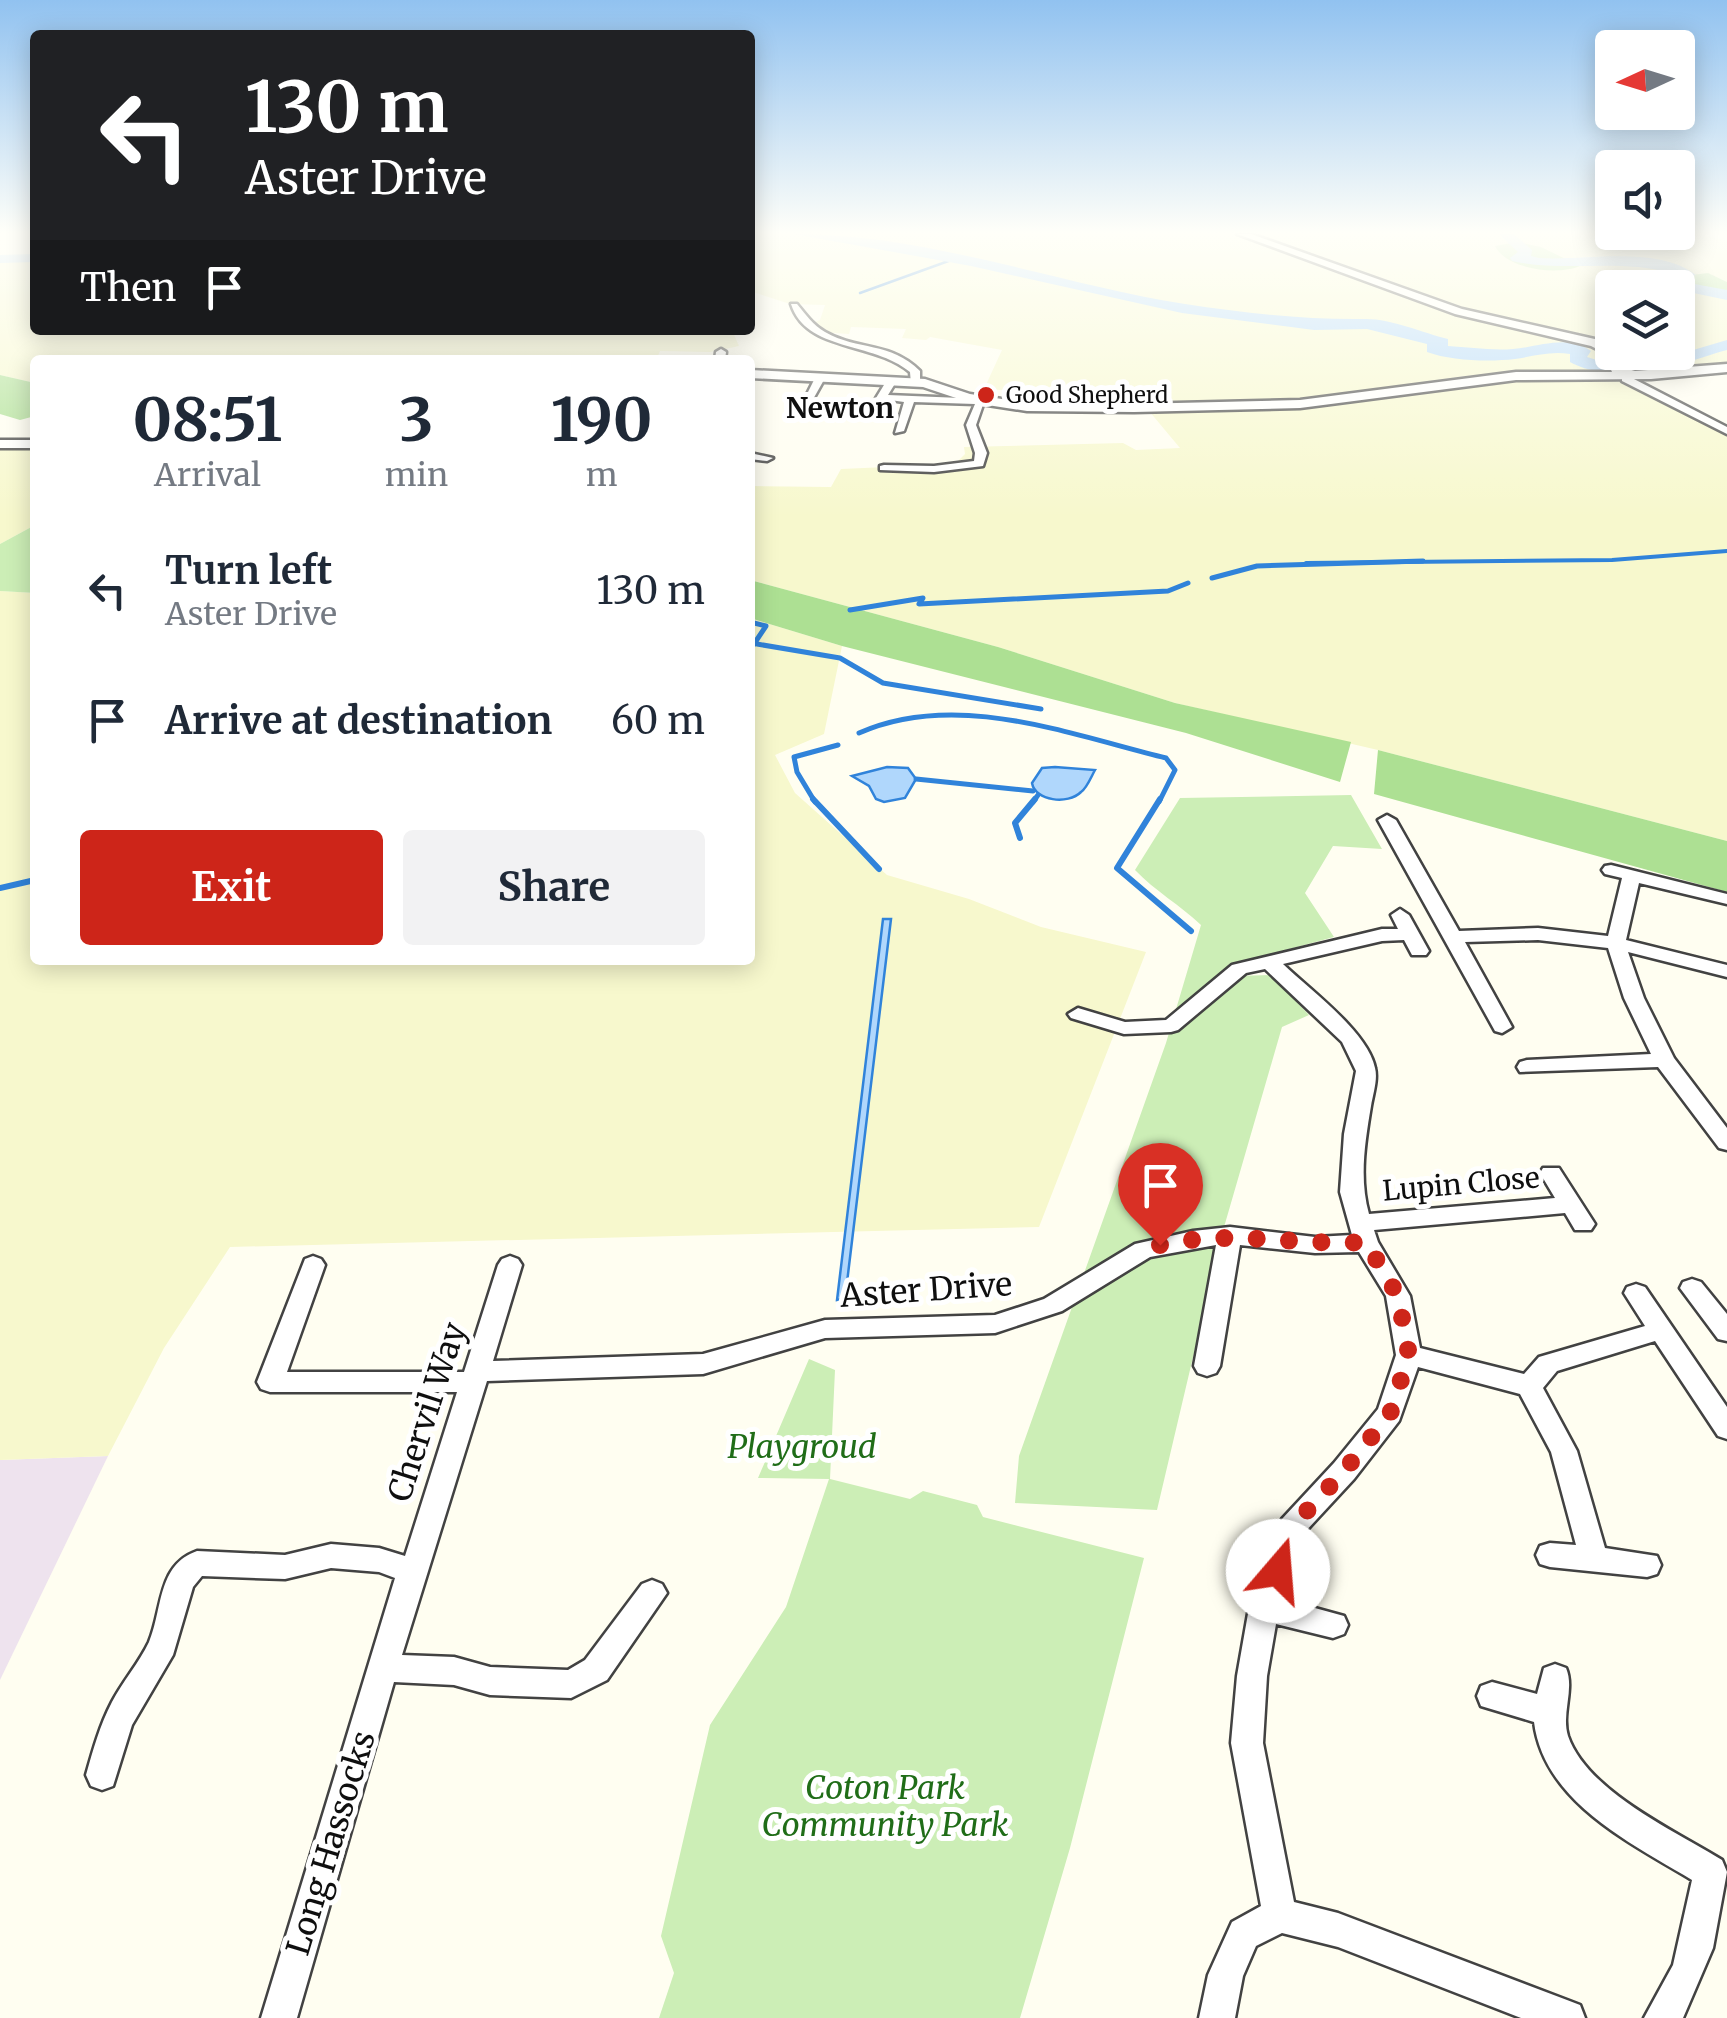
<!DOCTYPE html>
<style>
body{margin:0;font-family:Merriweather,serif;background:#f2f2f3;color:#1f2937;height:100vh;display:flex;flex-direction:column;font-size:38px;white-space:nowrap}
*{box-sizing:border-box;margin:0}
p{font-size:32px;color:#747a83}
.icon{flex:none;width:55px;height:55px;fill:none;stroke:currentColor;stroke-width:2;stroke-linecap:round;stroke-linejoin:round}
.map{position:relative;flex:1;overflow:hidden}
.sheet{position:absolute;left:30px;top:355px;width:725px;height:610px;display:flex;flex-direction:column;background:#fff;border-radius:10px;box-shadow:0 5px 25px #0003}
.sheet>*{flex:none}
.guide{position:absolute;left:30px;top:30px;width:725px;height:305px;border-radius:10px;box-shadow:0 5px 25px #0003;background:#202124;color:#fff;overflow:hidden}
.needle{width:65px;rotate:266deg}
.tools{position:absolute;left:1595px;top:30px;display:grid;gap:20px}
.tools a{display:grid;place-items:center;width:100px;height:100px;border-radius:10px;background:#fff;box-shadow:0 5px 25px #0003;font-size:50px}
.pin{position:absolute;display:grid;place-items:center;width:85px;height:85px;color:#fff;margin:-102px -42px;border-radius:50% 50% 50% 0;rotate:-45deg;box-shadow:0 0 10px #0007}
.pin .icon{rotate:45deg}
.me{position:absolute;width:110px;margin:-55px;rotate:18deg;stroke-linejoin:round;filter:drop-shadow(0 0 8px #0008)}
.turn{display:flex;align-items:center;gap:35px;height:210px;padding:0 50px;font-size:45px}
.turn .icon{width:130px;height:130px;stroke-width:2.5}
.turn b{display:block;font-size:70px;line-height:85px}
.then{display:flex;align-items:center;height:95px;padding:0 50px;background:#0003;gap:20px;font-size:38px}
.eta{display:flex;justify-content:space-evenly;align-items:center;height:170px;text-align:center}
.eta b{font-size:60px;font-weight:700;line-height:70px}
.action{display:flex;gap:20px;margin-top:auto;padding:20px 50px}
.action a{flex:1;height:115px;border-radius:10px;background:#cd2519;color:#fff;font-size:40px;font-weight:700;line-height:115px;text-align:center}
.action a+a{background:#f2f2f3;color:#1f2937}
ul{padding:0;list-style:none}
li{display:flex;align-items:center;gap:30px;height:130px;padding:0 50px}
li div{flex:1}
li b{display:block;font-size:38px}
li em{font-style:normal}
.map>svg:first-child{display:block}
</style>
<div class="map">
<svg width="1727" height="2018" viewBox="0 0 1727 2018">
<rect width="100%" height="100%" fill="#fffef1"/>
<!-- industrial -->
<path fill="#eee3ee" d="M 108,1456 L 0,1680 L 0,1460 Z"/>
<!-- farmland -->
<path fill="#f7f8cd" d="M 750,234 L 1231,234 L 1472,319 L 1584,343 L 1600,354 L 1599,370 L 1466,376 L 1304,399 L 1046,405 L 1051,393 L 984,389 L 1002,350 L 930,337 L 926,340 L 902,338 L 906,329 L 851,327 L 849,334 L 819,332 L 813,323 L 820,320 L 825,305 L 790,304 L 750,291 Z
M 1251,234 L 1698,234 L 1727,241 L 1727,282 L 1719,278 L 1666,283 L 1727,299 L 1727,364 L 1640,372 L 1620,366 L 1615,353 L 1678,352 L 1678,288 L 1612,288 L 1612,349 L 1460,310 Z
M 35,258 L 35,330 L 732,330 L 739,346 L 710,352 L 660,351 L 656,360 L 35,360 L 35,383 L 0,375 L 0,259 Z
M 1617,378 L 1727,435 L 1727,841 L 1378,750 L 1175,703 L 998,647 L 750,580 L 750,486 L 831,487 L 841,469 L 955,464 L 965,454 L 964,447 L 1123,443 L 1136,450 L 1180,448 L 1149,411 L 1324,406 L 1503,380 Z
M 0,447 L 35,447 L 35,525 L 0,544 Z
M 0,591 L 35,593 L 35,960 L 750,960 L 750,618 L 842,646 L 824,734 L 775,755 L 795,793 L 887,875 L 969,899 L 1041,927 L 1146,952 L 1039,1227 L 230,1247 L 164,1348 L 108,1456 L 0,1460 Z"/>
<!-- green -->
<path fill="#cceeb6" d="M 35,525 L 35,593 L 0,591 L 0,544 Z
M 1351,795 L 1382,849 L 1333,846 L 1305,893 L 1334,937 L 1230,965 L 1235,976 L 1271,975 L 1309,1015 L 1282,1027 L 1222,1234 L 1157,1510 L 1015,1503 L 1019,1456 L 1166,1043 L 1201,925 C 1180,905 1155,891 1135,870 L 1180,798 Z
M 809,1359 L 835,1370 L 830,1479 L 910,1499 L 923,1491 L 977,1505 L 983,1517 L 1144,1558 L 1070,1848 L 1020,2018 L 659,2018 L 674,1973 L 661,1936 L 710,1725 L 786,1607 L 829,1479 L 758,1478 Z"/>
<!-- forest -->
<path fill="#ade093" d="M 1517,242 L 1541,247 L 1580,266 C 1557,276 1506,269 1495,246 Z
M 1708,273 L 1727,282 L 1727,299 L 1665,283 L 1666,278 Z
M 0,375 L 35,383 L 35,416 L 20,420 L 0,414 Z
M 750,580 L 998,647 L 1175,703 L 1351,742 L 1340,782 L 1186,733 L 842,646 L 750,618 Z
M 1378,750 L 1727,841 L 1727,892 L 1374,794 Z"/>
<!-- water -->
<path fill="#b0d7fc" stroke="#3083da" stroke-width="2.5" d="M 887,767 L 908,768 L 916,779 L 905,798 L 884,802 L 876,799 L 869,786 L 852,776 Z
M 1055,767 L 1095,770 C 1091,777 1087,788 1081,792 C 1068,805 1035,801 1032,783 L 1042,768 Z
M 883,919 L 891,919 L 845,1299 L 837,1300 Z"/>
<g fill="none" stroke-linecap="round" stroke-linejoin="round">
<!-- stream-far3 -->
<path stroke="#3083da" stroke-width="2.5" d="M 860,293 L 954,259"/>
<!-- stream-far2 -->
<path stroke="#3083da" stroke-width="4" d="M 1306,563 L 1612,560 L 1727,551"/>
<!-- stream-far1 -->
<path stroke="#3083da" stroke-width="5" d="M 1212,578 L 1257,566 L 1423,561
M 850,610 L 923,598 L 919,604 L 1168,591 L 1188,583
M 750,622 L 766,626 L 750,650
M 757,644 L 840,658 L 883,683 L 1041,709
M 859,733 C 956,690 1068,734 1166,758 L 1175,770 L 1159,802
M 916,779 L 1033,791
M 815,802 L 797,772 L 794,757 L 838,745
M 1033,802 L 1038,795"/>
<!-- stream -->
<path stroke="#3083da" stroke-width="6" d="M 813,799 L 879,869
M 1160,799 L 1117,868 L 1191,931
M 1020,838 L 1015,823 L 1035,799
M 0,888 L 35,880"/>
<!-- river -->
<path fill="#b0d7fc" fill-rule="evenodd" d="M 794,234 C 926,234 1055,283 1185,304 C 1245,313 1306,320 1366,319 C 1392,319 1423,333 1448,339 L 1448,346 C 1469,347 1492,351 1513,349 C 1539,347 1568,334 1591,351 L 1587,357 L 1616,366 C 1604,376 1583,369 1570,362 L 1570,354 C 1550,351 1535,356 1515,359 C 1490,362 1451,361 1427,352 L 1427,344 L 1367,329 L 1314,330 L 1182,313 L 971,266 Z
M 1499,234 L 1514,234 L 1532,250 L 1531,256 L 1539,258 C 1587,261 1656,245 1696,275 L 1678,281 L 1727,290 L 1727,300 L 1660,286 L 1661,275 L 1670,273 C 1619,258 1564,273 1512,261 L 1510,258 L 1518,252 Z
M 35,254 L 35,262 L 0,263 L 0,255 Z
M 1727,340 L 1727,350 C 1702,356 1639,383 1617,367 L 1626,362 L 1673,356 Z"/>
<defs>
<path id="minor" d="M 791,304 L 797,304 C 806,315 813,325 825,332 C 858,351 890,341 920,371 L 920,382 L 911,384 L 910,372 C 873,341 806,352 791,304 Z
M 721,349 L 726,352 L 725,360 L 715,360 L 716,352 Z
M 1631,371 L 1636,374 L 1632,378 L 1727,427 L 1727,434 L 1622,381 L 1622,377 Z
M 816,376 L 825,378 L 807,410 L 799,410 Z
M 887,380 L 896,382 L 888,395 L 985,399 L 976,425 L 987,453 L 983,466 L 934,472 L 880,470 L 880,466 L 884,465 L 934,466 L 974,461 L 975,453 L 966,425 L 975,404 L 914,402 L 904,431 L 895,433 L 904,402 L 876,398 Z
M 750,453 L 773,458 L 767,461 L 750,459 Z
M 1387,815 L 1396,820 L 1459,931 L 1538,928 L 1608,936 L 1622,878 L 1605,874 L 1602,870 L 1605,866 L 1611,865 L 1727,894 L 1727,904 L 1639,883 L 1626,940 L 1727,965 L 1727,977 L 1628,952 L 1644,998 L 1674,1058 L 1727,1128 L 1727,1150 L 1719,1148 L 1658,1067 L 1520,1072 L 1517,1067 L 1520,1062 L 1527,1060 L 1651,1054 L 1624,998 L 1608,948 L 1538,940 L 1465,942 L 1512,1027 L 1502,1033 L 1495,1031 L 1378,820 Z
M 1400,909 L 1409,915 L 1429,951 L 1426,955 L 1412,955 L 1404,940 L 1382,941 L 1283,964 C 1309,989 1368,1032 1375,1068 C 1378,1079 1373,1094 1371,1106 C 1365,1142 1359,1179 1369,1214 L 1555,1198 L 1540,1173 L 1543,1168 L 1559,1168 L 1595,1224 L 1591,1230 L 1575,1230 L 1565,1213 L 1374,1230 L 1378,1242 L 1410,1296 L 1420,1348 L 1524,1374 L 1539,1357 L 1645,1326 L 1624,1293 L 1627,1287 L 1636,1284 L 1645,1287 L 1727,1407 L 1727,1439 L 1718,1436 L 1655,1341 L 1557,1371 L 1543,1388 L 1577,1451 L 1605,1548 L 1657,1556 L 1661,1565 L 1657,1574 L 1647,1577 L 1550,1567 L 1540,1564 L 1536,1555 L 1540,1546 L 1550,1543 L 1576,1545 L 1551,1452 L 1520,1394 L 1418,1367 L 1399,1421 L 1354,1479 L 1304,1533 L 1282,1599 L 1344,1616 L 1348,1625 L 1344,1634 L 1333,1638 L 1276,1624 L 1267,1676 L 1263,1743 L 1294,1902 L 1338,1913 L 1567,2000 L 1580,2005 L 1585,2018 L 1521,2018 L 1338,1947 L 1282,1933 L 1256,1946 L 1243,1976 L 1235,2018 L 1199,2018 L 1208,1975 L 1232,1922 L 1261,1906 L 1231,1743 L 1237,1676 L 1249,1608 L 1282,1519 L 1334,1463 L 1378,1409 L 1396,1355 L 1386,1296 L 1359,1252 L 1315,1253 L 1240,1245 L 1220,1366 L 1216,1373 L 1207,1376 L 1198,1373 L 1194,1366 L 1216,1245 L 1150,1257 L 1062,1311 L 995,1333 L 825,1338 L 703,1374 L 487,1381 L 402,1655 L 454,1657 L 490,1667 L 568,1670 L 585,1660 L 642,1584 L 652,1580 L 662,1584 L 667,1593 L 607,1680 L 571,1698 L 490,1695 L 454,1685 L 394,1682 L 297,2018 L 261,2018 L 395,1578 L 379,1572 L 331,1568 L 285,1579 L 202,1576 L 193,1587 L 173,1655 L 132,1725 L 113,1786 L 102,1790 L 91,1786 L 86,1775 C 93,1750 100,1725 112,1702 C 123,1681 139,1663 149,1642 C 163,1609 157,1565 197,1551 L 285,1555 L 331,1544 L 379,1548 L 405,1556 L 457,1392 L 270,1392 L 261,1389 L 257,1382 L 305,1259 L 313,1256 L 321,1259 L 325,1265 L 287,1372 L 464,1372 L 498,1265 L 502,1259 L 510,1256 L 518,1259 L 522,1265 L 493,1361 L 703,1354 L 825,1320 L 995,1315 L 1044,1299 L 1135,1244 L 1193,1231 L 1230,1227 L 1315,1237 L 1352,1235 L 1340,1192 L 1344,1134 L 1356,1071 L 1342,1042 L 1265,969 L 1246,973 L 1178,1030 L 1171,1032 L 1124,1034 L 1071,1018 L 1068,1014 L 1078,1008 L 1125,1022 L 1166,1020 L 1232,965 L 1382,929 L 1398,929 L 1391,915 Z
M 1692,1279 L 1701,1282 L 1727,1314 L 1727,1341 L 1718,1339 L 1680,1288 L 1683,1282 Z
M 1555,1664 L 1566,1668 C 1575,1689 1561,1713 1568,1736 C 1587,1791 1675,1831 1722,1860 L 1727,1872 L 1713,1948 L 1683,2018 L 1644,2018 L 1673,1965 L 1692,1880 C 1631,1843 1544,1802 1534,1722 L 1481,1706 L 1477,1696 L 1481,1686 L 1492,1682 L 1537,1694 L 1544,1668 Z"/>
<path id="tertiary" d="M 1237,234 L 1251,234 L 1462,309 L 1599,340 L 1612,347 L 1621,367 L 1635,371 L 1727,364 L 1727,372 L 1651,379 L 1516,380 L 1300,408 L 1134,412 L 1027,411 L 968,402 L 923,387 L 750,378 L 750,370 L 925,379 L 970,394 L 1027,403 L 1134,404 L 1300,400 L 1516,372 L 1612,372 L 1603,352 L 1591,346 L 1455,314 Z
M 0,440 L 35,440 L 35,448 L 0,448 Z"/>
</defs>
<!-- minor casing -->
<use href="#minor" stroke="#424242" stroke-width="5"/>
<!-- tertiary casing -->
<use href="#tertiary" stroke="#424242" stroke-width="5"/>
<!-- minor -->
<use href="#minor" fill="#fff" fill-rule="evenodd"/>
<!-- tertiary -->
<use href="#tertiary" fill="#fff" fill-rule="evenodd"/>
</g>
<!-- sky -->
<linearGradient id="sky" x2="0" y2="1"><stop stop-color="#91c2f0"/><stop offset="0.45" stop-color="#fffff9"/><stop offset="1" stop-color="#fffff9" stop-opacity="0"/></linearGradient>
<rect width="1727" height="517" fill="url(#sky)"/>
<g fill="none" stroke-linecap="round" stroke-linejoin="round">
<!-- route -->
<path stroke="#cd2519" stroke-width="18" stroke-dasharray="0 32.4" d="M 1160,1245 C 1231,1229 1295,1246 1366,1242 L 1398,1296 L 1409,1355 L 1390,1414 L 1344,1471 L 1292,1527 L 1278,1571"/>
</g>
<!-- markers -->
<circle fill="#cd2519" stroke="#fff" stroke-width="4" cx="986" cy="395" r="10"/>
<g text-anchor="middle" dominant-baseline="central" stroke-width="10" stroke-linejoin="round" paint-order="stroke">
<!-- far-poi labels -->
<g font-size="22" fill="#0f0f0f" stroke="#fff" text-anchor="start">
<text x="1006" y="395">Good Shepherd</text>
</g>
<!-- far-quarter labels -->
<g font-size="28" font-weight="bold" fill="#0f0f0f" stroke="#fff">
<text x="840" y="408">Newton</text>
</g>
<!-- street labels -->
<g font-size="28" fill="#0f0f0f" stroke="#fff">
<text transform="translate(1461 1184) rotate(-5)">Lupin Close</text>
</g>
<!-- near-street labels -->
<g font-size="32" fill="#0f0f0f" stroke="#fff">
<text transform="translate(926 1290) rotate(-4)">Aster Drive</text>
<text transform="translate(427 1412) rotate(-72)">Chervil Way</text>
<text transform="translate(331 1843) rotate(-73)">Long Hassocks</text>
</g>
<!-- near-park labels -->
<g font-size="32" font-style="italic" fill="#206d18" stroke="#fff">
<text x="802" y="1447">Playgroud</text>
<text x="885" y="1788">Coton Park<tspan x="885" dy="37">Community Park</tspan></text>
</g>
</g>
</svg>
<div class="tools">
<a><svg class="needle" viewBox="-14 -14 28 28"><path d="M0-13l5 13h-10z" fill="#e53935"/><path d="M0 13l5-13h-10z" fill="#747a83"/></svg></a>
<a><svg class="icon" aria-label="sound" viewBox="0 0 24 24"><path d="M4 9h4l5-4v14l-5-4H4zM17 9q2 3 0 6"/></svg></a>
<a><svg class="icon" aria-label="layers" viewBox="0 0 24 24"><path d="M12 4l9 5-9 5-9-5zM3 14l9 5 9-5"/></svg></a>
</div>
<div class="pin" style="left:1160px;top:1245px;background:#d93025"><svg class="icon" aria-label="arrive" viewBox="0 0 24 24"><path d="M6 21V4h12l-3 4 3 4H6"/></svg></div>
<svg class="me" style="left:1278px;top:1571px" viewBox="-20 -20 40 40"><circle r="19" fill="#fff"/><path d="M0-13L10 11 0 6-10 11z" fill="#cd2519"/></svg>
<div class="guide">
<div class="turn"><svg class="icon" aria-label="left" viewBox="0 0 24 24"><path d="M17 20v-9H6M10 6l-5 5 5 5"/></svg><div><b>130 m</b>Aster Drive</div></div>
<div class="then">Then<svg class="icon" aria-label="arrive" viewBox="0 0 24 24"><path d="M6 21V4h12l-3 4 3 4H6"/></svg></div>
</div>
<section class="sheet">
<div class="eta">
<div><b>08:51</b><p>Arrival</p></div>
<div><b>3</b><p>min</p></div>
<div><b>190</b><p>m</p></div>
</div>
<ul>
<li><svg class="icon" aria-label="left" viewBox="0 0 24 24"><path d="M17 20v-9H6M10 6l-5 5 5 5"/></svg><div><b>Turn left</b><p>Aster Drive</p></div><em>130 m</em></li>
<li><svg class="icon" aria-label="arrive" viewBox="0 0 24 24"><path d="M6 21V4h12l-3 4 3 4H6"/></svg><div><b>Arrive at destination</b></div><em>60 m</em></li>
</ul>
<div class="action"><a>Exit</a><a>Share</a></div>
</section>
</div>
